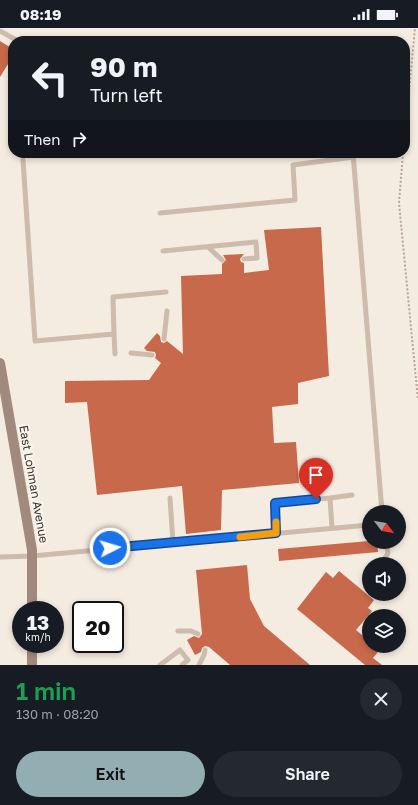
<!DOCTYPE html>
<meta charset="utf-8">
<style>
body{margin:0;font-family:"Golos Text",sans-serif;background:#242831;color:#f1f3f6;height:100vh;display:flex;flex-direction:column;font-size:15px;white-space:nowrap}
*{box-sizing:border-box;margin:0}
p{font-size:13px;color:#9ea1a6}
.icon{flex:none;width:22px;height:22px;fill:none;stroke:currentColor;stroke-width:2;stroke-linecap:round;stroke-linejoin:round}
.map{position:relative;height:637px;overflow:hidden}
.details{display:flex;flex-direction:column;background:#171b24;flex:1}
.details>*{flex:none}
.banner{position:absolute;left:8px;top:8px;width:402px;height:122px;border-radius:16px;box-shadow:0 2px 6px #0003;background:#171b24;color:#f1f3f6;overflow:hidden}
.needle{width:26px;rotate:121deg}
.controls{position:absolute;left:362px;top:477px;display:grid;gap:8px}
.controls a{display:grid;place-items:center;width:44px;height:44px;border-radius:50%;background:#171b24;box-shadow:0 2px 6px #0003;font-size:20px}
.speed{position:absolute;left:12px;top:573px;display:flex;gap:8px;font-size:20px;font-weight:700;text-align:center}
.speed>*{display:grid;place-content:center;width:52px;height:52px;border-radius:50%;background:#171b24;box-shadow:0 2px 6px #0003;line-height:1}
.speed small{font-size:10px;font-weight:400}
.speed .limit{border:2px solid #111;border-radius:6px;background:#fff;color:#111}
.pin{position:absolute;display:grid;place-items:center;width:34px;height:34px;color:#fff;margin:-41px -17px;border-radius:50% 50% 50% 0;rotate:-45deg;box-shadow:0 0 4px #0007}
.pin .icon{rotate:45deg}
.me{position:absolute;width:44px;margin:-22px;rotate:85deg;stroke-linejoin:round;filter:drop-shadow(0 0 3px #0008)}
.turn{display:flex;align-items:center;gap:14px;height:84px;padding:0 16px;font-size:18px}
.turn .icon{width:52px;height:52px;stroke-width:2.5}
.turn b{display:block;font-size:28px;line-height:34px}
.then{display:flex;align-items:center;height:38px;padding:0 16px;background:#0003;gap:8px;font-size:15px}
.round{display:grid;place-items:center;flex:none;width:42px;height:42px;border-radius:21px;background:#242831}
.headline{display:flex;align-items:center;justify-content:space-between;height:68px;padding:0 16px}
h1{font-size:24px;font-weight:600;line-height:30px;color:#1e9e55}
.action{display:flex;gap:8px;margin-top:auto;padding:8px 16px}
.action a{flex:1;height:46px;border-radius:24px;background:#92aeb2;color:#111;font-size:16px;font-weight:600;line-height:46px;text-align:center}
.action a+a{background:#242831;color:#f1f3f6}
.status{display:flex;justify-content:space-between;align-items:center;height:28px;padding:0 20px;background:#171b24;direction:ltr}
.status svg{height:11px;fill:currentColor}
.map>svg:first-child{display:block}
</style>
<div class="status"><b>08:19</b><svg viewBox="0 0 49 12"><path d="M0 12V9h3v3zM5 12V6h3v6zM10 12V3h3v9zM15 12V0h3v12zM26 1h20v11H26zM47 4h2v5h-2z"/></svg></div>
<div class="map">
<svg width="418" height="637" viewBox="0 0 418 637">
<rect width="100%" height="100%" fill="#f4ebe1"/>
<!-- building -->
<path fill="#c8694b" d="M 0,13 L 13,21 L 13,28 L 0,49 Z
M 321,199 L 329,348 L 298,355 L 298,376 L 272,379 L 274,415 L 296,414 L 299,455 L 222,462 L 221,502 L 186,506 L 182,458 L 97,467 L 87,374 L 65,375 L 65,353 L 149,352 L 161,335 L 155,330 L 156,327 L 155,324 L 147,323 L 144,320 L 157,305 L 160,308 L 161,314 L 164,315 L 167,313 L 183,326 L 181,248 L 222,246 L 222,236 L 226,232 L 223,227 L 244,226 L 240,231 L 241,234 L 244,235 L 244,245 L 269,242 L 264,202 Z
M 369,513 L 369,514 L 377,514 L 378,524 L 279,533 L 278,521 Z
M 247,537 L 250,571 L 264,598 L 310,637 L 230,637 L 209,619 L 205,618 L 202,620 L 201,624 L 195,627 L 187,612 L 194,608 L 199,610 L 202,606 L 196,542 Z
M 339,543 L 374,572 L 368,580 L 372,583 L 356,602 L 369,613 L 369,618 L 383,618 L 373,630 L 382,637 L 365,637 L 297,581 L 326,544 L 333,550 Z"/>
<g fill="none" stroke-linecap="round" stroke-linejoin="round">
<!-- path -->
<path stroke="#b9a596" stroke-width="2" stroke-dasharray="2 2" stroke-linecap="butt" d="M 405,107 L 415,0
M 403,125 L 399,175 L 418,372"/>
<!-- service -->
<path stroke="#cdbbac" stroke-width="5" d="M 0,3 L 18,13
M 353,125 L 382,484
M 23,132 L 35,313 L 114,306 L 115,326
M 160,185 L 295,172 L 293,137 L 353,129
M 208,219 L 222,232
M 163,223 L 256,214 L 257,230 L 244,231
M 114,306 L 113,269 L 166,264
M 164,311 L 167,283
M 131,325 L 152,327
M 170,470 L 173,515
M 332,500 L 330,470 L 352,467
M 276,505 L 275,475 L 330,470
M 0,529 L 32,528 L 369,497
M 380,532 L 384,532 L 388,525 L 386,514
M 178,603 L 191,603 L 198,606
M 160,637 L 180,622 L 188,632 L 182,637
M 199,637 L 204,627 L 205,622"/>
<!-- secondary -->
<path stroke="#a18a7d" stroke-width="10" d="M 0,335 L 32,522 L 32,582
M 32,616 L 32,637"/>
</g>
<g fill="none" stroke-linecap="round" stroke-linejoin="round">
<defs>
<path id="route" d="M 110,520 L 276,505 L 275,475 L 316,471"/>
</defs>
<!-- route casing -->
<use href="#route" stroke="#114b97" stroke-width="10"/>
<!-- route -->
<use href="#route" stroke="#1a73e8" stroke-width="7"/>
<!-- slow -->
<path stroke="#f59e0b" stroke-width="7" d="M 240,509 L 276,505 L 276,494"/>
</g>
<g text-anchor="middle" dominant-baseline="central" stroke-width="4" stroke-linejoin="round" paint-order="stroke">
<!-- street labels -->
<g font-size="12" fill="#3b302b" stroke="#fbf5ee">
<text transform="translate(34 456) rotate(80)">East Lohman Avenue</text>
</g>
</g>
</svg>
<div class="controls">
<a><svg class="needle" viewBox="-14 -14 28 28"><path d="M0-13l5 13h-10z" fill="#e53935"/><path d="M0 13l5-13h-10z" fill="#9ea1a6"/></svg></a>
<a><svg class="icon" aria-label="sound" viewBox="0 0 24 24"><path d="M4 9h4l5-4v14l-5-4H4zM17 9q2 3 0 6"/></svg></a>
<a><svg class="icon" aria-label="layers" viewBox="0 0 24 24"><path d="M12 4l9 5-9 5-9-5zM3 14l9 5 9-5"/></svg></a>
</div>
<div class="speed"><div>13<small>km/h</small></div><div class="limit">20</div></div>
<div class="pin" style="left:316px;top:471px;background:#d93025"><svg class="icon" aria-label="arrive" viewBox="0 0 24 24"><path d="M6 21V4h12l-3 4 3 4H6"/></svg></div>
<svg class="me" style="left:110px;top:520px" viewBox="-20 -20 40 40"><circle r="17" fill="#1a73e8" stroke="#fff" stroke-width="3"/><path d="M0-11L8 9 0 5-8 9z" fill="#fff"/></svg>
<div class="banner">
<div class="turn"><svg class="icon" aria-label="left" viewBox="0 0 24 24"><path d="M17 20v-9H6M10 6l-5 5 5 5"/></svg><div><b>90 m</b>Turn left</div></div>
<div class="then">Then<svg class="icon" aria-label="right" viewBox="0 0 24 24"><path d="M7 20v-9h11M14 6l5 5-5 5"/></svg></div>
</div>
</div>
<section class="details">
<div class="headline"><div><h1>1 min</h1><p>130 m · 08:20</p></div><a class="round"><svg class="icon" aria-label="close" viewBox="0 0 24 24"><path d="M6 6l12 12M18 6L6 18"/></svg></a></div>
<div class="action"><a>Exit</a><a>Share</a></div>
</section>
